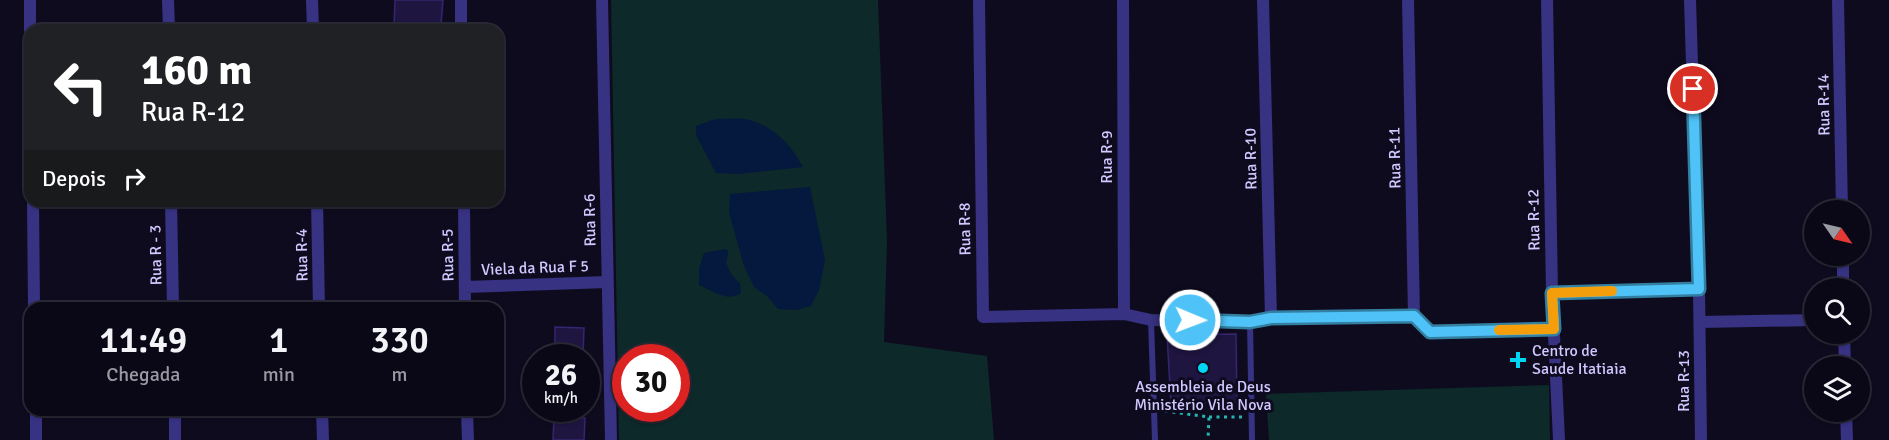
<!DOCTYPE html>
<html lang="pt">
<meta charset="utf-8">
<style>
body{margin:0;font-family:Signika,sans-serif;background:#131120;color:#f1f3f6;height:100vh;display:flex;flex-direction:column;font-size:22px;white-space:nowrap}
*{box-sizing:border-box;margin:0}
p{font-size:20px;color:#999aa1}
.icon{flex:none;width:33px;height:33px;fill:none;stroke:currentColor;stroke-width:2;stroke-linecap:round;stroke-linejoin:round}
.map{position:relative;flex:1;overflow:hidden}
.details{position:absolute;left:24px;top:302px;width:480px;height:114px;display:flex;flex-direction:column;background:#0a0817;border-radius:18px;box-shadow:0 2px 4px #0004,0 0 0 2px #2a2936}
.details>*{flex:none}
.hud{position:absolute;left:24px;top:24px;width:480px;height:183px;border-radius:18px;box-shadow:0 2px 4px #0004,0 0 0 2px #2a2936;background:#202124;color:#fff;overflow:hidden}
.needle{width:39px;rotate:124deg}
.tools{position:absolute;left:1804px;top:200px;display:grid;gap:12px}
.tools a{display:grid;place-items:center;width:66px;height:66px;border-radius:50%;background:#0a0817;box-shadow:0 2px 4px #0004,0 0 0 2px #2a2936;font-size:30px}
.speed{position:absolute;left:522px;top:344px;display:flex;gap:12px;font-size:30px;font-weight:700;text-align:center}
.speed>*{display:grid;place-content:center;width:78px;height:78px;border-radius:50%;background:#0a0817;box-shadow:0 2px 4px #0004,0 0 0 2px #2a2936;line-height:1}
.speed small{font-size:15px;font-weight:400}
.speed .limit{border:9px solid #d22;background:#fff;color:#111}
.pin{position:absolute;display:grid;place-items:center;width:51px;height:51px;color:#fff;margin:-26px;border:3px solid #fff;border-radius:50%;box-shadow:0 2px 6px #0007}
.me{position:absolute;width:66px;margin:-33px;rotate:91deg;stroke-linejoin:round;filter:drop-shadow(0 0 4px #0008)}
.turn{display:flex;align-items:center;gap:21px;height:126px;padding:0 18px;font-size:27px}
.turn .icon{width:78px;height:78px;stroke-width:2.5}
.turn b{display:block;font-size:42px;line-height:51px}
.then{display:flex;align-items:center;height:57px;padding:0 18px;background:#0003;gap:12px;font-size:22px}
.eta{display:flex;justify-content:space-evenly;align-items:center;height:102px;text-align:center}
.eta b{font-size:36px;font-weight:600;line-height:42px}
.map>svg:first-child{display:block}
</style>
<div class="map">
<svg width="1889" height="440" viewBox="0 0 1889 440">
<rect width="100%" height="100%" fill="#0e0b1f"/>
<!-- green -->
<path fill="#0d2929" fill-rule="evenodd" d="M 611,0 L 878,0 L 887,241 L 884,342 L 987,356 L 994,440 L 619,440 ZM 626,357 L 676,357 L 676,408 L 626,408 Z
M 1549,385 L 1550,440 L 1269,440 L 1266,394 Z"/>
<!-- water -->
<path fill="#05183d" d="M 716,119 C 726,119 736,118 745,119 C 772,124 791,145 803,167 L 738,174 L 716,173 L 696,135 L 696,126 Z
M 810,187 L 825,260 L 819,290 L 811,306 L 796,310 L 778,309 L 767,296 L 754,287 L 744,266 L 729,212 L 730,194 Z
M 725,249 L 728,251 L 728,255 L 726,262 C 729,271 732,277 740,283 L 741,293 C 727,303 712,290 699,285 L 699,269 L 704,253 Z"/>
<!-- building -->
<path fill="#1f1541" stroke="#36256f" stroke-width="1.5" d="M 395,0 L 443,0 L 441,24 L 394,25 Z
M 555,327 L 584,328 L 583,357 L 555,357 Z
M 1236,334 L 1237,402 L 1171,405 L 1167,335 Z
M 554,418 L 585,418 L 584,440 L 553,440 Z"/>
<g fill="none" stroke-linecap="round" stroke-linejoin="round">
<!-- path -->
<path stroke="#24b7b2" stroke-width="3" stroke-dasharray="3 4.5" stroke-linecap="butt" d="M 1165,411 L 1209,417 L 1208,440
M 1209,417 L 1243,417"/>
<!-- service -->
<path stroke="#373282" stroke-width="6" d="M 1151,320 L 1155,440
M 1250,322 L 1252,440"/>
<!-- minor -->
<path stroke="#373282" stroke-width="12" d="M 30,0 L 30,30
M 168,0 L 169,30
M 312,0 L 313,30
M 461,0 L 461,30
M 602,0 L 611,440
M 979,0 L 983,317 L 1124,314 L 1151,320 L 1250,322 L 1271,318 L 1414,316 L 1430,332 L 1554,329
M 1123,0 L 1124,314
M 1263,0 L 1271,318
M 1408,0 L 1414,316
M 1547,0 L 1552,293 L 1559,440
M 1690,0 L 1699,289 L 1701,440
M 1838,0 L 1842,210
M 33,201 L 34,308
M 171,201 L 173,308
M 317,201 L 319,308
M 464,201 L 465,308
M 1843,255 L 1843,288
M 465,287 L 607,282
M 1552,293 L 1699,289
M 1700,322 L 1815,320
M 1844,333 L 1845,366
M 36,410 L 36,440
M 175,410 L 175,440
M 322,410 L 323,440
M 467,410 L 468,440
M 1846,411 L 1847,440"/>
</g>
<g fill="none" stroke-linecap="round" stroke-linejoin="round">
<defs>
<path id="route" d="M 1190,320 L 1250,322 L 1271,318 L 1414,316 L 1430,332 L 1554,329 L 1552,293 L 1699,289 L 1693,89"/>
</defs>
<!-- route casing -->
<use href="#route" stroke="#337fa1" stroke-width="15"/>
<!-- route -->
<use href="#route" stroke="#4fc3f7" stroke-width="10"/>
<!-- slow -->
<path stroke="#f59e0b" stroke-width="10" d="M 1499,330 L 1554,329 L 1552,293 L 1612,291"/>
</g>
<!-- markers -->
<g fill="#00d5f3" stroke="#0e0b1f" stroke-width="2">
<path d="M1515 351h6v6h6v6h-6v6h-6v-6h-6v-6h6z"/>
<circle cx="1203" cy="368" r="6"/>
</g>
<g text-anchor="middle" dominant-baseline="central" stroke-width="6" stroke-linejoin="round" paint-order="stroke">
<!-- street labels -->
<g font-size="16" fill="#d0c8ff" stroke="#0e0b1f">
<text transform="translate(1824 105) rotate(-91)">Rua R-14</text>
<text transform="translate(1107 157) rotate(-90)">Rua R-9</text>
<text transform="translate(1395 158) rotate(-91)">Rua R-11</text>
<text transform="translate(1251 159) rotate(-91)">Rua R-10</text>
<text transform="translate(590 220) rotate(-91)">Rua R-6</text>
<text transform="translate(1534 220) rotate(-91)">Rua R-12</text>
<text transform="translate(965 229) rotate(-91)">Rua R-8</text>
<text transform="translate(156 255) rotate(-91)">Rua R - 3</text>
<text transform="translate(302 255) rotate(-91)">Rua R-4</text>
<text transform="translate(448 255) rotate(-91)">Rua R-5</text>
<text transform="translate(535 268) rotate(-2)">Viela da Rua F 5</text>
<text transform="translate(1684 381) rotate(-90)">Rua R-13</text>
</g>
<!-- poi labels -->
<g font-size="16" fill="#d0c8ff" stroke="#0e0b1f" text-anchor="start">
<text x="1532" y="351">Centro de<tspan x="1532" dy="18">Saude Itatiaia</tspan></text>
<text x="1203" y="387" text-anchor="middle">Assembleia de Deus<tspan x="1203" dy="18">Ministério Vila Nova</tspan></text>
</g>
</g>
</svg>
<div class="tools">
<a><svg class="needle" viewBox="-14 -14 28 28"><path d="M0-13l5 13h-10z" fill="#e53935"/><path d="M0 13l5-13h-10z" fill="#999aa1"/></svg></a>
<a><svg class="icon" aria-label="search" viewBox="0 0 24 24"><circle cx="10" cy="10" r="6"/><path d="M15 15l6 6"/></svg></a>
<a><svg class="icon" aria-label="layers" viewBox="0 0 24 24"><path d="M12 4l9 5-9 5-9-5zM3 14l9 5 9-5"/></svg></a>
</div>
<div class="speed"><div>26<small>km/h</small></div><div class="limit">30</div></div>
<div class="pin" style="left:1693px;top:89px;background:#d93025"><svg class="icon" aria-label="arrive" viewBox="0 0 24 24"><path d="M6 21V4h12l-3 4 3 4H6"/></svg></div>
<svg class="me" style="left:1190px;top:320px" viewBox="-20 -20 40 40"><circle r="17" fill="#4fc3f7" stroke="#fff" stroke-width="3"/><path d="M0-11L8 9 0 5-8 9z" fill="#fff"/></svg>
<div class="hud">
<div class="turn"><svg class="icon" aria-label="left" viewBox="0 0 24 24"><path d="M17 20v-9H6M10 6l-5 5 5 5"/></svg><div><b>160 m</b>Rua R-12</div></div>
<div class="then">Depois<svg class="icon" aria-label="right" viewBox="0 0 24 24"><path d="M7 20v-9h11M14 6l5 5-5 5"/></svg></div>
</div>
<section class="details">
<div class="eta">
<div><b>11:49</b><p>Chegada</p></div>
<div><b>1</b><p>min</p></div>
<div><b>330</b><p>m</p></div>
</div>
</section>
</div>
